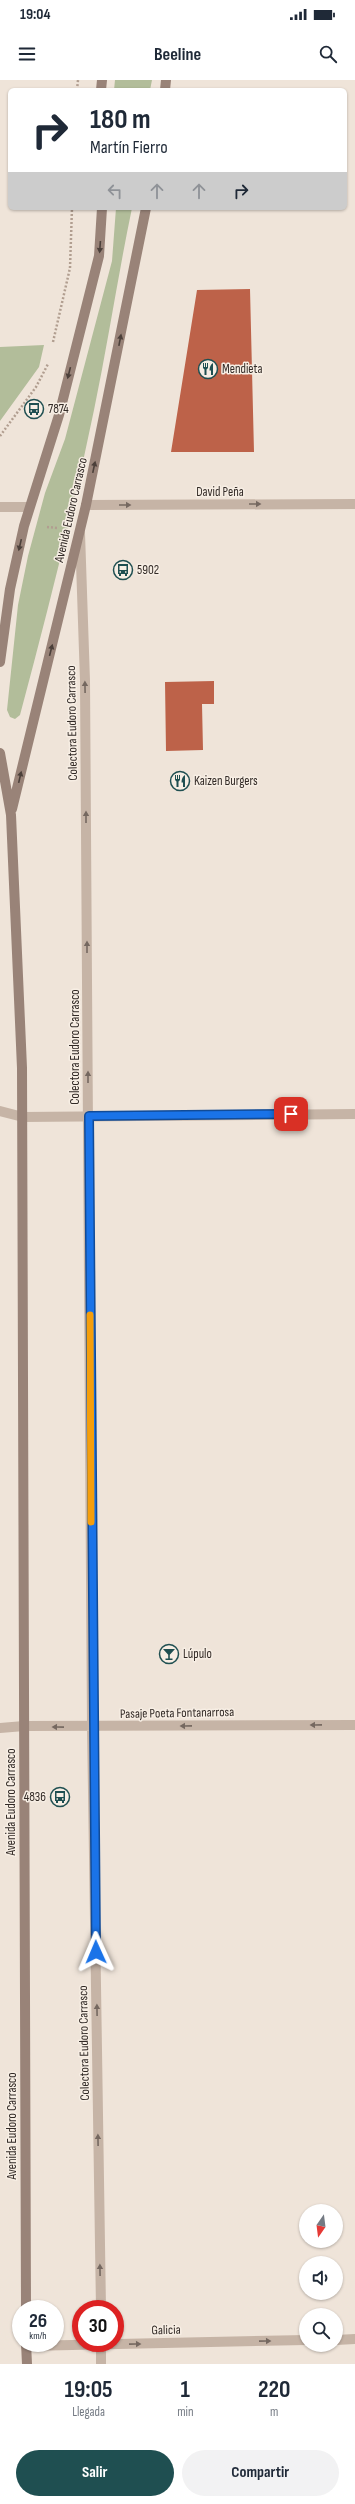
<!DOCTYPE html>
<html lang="es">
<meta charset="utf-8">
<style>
body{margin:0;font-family:"Sofia Sans Condensed",sans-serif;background:#f2f2f3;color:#1f2937;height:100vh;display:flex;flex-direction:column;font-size:15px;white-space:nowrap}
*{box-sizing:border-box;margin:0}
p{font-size:13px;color:#747a83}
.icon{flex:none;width:22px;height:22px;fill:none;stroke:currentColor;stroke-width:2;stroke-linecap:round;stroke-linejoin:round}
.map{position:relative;height:2284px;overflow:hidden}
.panel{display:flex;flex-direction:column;background:#fff;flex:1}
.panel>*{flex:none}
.top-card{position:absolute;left:8px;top:8px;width:339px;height:122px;border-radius:6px;box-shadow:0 1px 3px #0004;background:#fff;color:#1f2937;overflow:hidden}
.needle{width:26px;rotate:194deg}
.tools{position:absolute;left:299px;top:2124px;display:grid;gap:8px}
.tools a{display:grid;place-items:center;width:44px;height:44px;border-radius:50%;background:#fff;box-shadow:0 1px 3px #0004;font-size:20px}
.speed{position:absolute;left:12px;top:2220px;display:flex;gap:8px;font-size:20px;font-weight:700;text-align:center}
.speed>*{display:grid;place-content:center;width:52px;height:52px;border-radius:50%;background:#fff;box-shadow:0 1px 3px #0004;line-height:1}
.speed small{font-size:10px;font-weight:400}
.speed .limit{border:6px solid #d22;background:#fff;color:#111}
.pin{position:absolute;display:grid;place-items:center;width:34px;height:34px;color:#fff;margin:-17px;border-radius:8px;box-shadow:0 2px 6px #0006}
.me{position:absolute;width:44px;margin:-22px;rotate:359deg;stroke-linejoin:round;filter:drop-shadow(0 0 3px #0008)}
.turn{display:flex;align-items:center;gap:14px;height:84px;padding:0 16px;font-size:18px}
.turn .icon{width:52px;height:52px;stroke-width:2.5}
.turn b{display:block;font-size:28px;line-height:34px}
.lanes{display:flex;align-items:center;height:38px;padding:0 16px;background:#0003;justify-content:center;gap:20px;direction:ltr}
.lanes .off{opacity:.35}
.eta{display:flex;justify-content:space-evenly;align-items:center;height:68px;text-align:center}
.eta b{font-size:24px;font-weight:700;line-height:28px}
.primary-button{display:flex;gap:8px;margin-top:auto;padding:8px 16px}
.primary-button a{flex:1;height:46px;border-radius:24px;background:#1f4f51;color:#fff;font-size:16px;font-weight:700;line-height:46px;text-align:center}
.primary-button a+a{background:#f2f2f3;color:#1f2937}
.status{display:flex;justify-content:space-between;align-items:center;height:28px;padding:0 20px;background:#fff;direction:ltr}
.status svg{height:11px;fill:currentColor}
header{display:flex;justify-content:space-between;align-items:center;height:52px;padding:0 16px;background:#fff;font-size:18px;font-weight:700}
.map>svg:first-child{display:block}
</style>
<div class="status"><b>19:04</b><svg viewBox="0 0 49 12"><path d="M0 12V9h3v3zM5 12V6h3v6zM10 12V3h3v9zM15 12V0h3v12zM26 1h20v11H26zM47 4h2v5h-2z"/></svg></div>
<header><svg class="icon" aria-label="menu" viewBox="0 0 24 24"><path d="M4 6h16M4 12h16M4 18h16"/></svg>Beeline<svg class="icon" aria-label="search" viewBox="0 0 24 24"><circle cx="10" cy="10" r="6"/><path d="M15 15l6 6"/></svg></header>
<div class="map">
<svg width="355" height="2284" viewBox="0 0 355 2284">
<rect width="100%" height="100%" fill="#efe4d9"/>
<!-- green -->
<path fill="#b2bd9a" d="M 115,0 L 152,0 L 150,10 L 114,10 Z
M 116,128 L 132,128 C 118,195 108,263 94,330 C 73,432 47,534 20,635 L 15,639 L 10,637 L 7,630 L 18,525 L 28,476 L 45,413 L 65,359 L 112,181 Z
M 44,265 L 39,287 L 0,341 L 0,267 Z"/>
<!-- building -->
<path fill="#bd6249" d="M 250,209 L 254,372 L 171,372 L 197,210 Z
M 214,601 L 214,624 L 202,624 L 203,670 L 166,671 L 165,602 Z"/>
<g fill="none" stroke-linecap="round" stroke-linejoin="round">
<!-- path -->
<path stroke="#b19e90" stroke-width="2.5" stroke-dasharray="2 2" stroke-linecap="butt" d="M 77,10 L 78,0
M 53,262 L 70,188 L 72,128
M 0,356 L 36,307 L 48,284
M 47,447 L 58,448"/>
<!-- lane -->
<path stroke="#c6b4a6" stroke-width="10" d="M 0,427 L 29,427
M 0,1031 L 23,1037
M 0,1648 L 24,1646"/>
<!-- street -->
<path stroke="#c6b4a6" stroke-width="10" d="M 86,425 L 355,424
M 80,453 L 85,601 L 92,1647 L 101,2229
M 23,1037 L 355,1034
M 24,1646 L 355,1645
M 336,2260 L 355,2259
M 101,2263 L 101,2284
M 26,2266 L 306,2260"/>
<!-- secondary -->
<path stroke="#998378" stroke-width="10" d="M 101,10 L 102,0
M 165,10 L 166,0
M 0,582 L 10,509 L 24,446 L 59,335 L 99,176 L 102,128
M 0,673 L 11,735 L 22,988 L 26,2229
M 12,729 L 86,425 L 146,128
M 26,2263 L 27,2284"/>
</g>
<!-- one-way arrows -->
<defs><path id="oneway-solid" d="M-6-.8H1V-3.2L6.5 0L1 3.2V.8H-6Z"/></defs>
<g fill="#4c403a">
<use href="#oneway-solid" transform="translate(100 167) rotate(94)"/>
<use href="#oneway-solid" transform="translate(120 260) rotate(-79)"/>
<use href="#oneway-solid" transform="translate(69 293) rotate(104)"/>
<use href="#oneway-solid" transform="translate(94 387) rotate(-78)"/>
<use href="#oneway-solid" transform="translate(20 465) rotate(103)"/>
<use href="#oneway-solid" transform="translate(51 570) rotate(-76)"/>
<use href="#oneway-solid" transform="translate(20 697) rotate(-77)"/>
</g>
<g fill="#756860">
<use href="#oneway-solid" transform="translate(255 424)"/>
<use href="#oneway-solid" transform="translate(125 425)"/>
<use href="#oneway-solid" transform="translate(85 607) rotate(-91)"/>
<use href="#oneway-solid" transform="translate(86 737) rotate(-90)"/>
<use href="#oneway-solid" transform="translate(87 867) rotate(-90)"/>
<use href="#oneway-solid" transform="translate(88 997) rotate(-90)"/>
<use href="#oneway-solid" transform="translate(316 1645) rotate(179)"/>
<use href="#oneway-solid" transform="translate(186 1646) rotate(179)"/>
<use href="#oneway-solid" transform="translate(58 1647) rotate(-179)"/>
<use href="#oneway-solid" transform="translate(97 1930) rotate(-91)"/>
<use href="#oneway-solid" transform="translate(98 2060) rotate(-91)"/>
<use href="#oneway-solid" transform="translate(100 2190) rotate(-91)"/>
<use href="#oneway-solid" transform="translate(265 2261) rotate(-1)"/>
<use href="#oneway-solid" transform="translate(135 2264) rotate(-1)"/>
</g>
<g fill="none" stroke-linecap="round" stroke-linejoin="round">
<defs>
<path id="route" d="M 96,1872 L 89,1036 L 291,1034"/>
</defs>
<!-- route casing -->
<use href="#route" stroke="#114b97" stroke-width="10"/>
<!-- route -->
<use href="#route" stroke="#1a73e8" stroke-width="7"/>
<!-- slow -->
<path stroke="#f59e0b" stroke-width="7" d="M 90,1235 L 91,1442"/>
</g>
<!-- icons -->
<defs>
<symbol id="restaurant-ring" viewBox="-11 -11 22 22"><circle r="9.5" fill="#f7eee4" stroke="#1f4f51" stroke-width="1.5"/><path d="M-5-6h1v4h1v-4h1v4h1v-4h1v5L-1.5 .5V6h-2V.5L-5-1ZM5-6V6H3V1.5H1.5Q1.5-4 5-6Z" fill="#1f4f51"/></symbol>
<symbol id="bus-ring" viewBox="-11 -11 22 22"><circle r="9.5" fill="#f7eee4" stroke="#1f4f51" stroke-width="1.5"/><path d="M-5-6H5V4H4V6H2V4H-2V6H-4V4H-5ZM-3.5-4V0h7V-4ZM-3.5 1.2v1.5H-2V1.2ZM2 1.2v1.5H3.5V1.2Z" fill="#1f4f51"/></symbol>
<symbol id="bar-ring" viewBox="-11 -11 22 22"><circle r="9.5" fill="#f7eee4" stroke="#1f4f51" stroke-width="1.5"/><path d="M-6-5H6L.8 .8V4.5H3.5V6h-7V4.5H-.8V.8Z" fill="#1f4f51"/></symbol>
</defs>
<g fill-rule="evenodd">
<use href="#restaurant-ring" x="197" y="278" width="22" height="22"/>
<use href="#bus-ring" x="23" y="318" width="22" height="22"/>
<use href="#bus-ring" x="112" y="479" width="22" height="22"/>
<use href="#restaurant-ring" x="169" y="690" width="22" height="22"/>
<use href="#bar-ring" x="158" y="1563" width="22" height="22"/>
<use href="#bus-ring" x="49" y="1706" width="22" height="22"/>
</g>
<g text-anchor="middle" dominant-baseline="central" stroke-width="3" stroke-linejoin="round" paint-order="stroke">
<!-- poi labels -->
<g font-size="13" fill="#322a26" stroke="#f7eee4" text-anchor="start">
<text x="222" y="289">Mendieta</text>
<text x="48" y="329">7874</text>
<text x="137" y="490">5902</text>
<text x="194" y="701">Kaizen Burgers</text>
<text x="183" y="1574">Lúpulo</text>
<text x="46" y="1717" text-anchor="end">4836</text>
</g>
<!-- street labels -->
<g font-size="13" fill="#322a26" stroke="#f7eee4">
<text x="220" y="412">David Peña</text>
<text transform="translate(71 430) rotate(-77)">Avenida Eudoro Carrasco</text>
<text transform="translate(72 643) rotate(-91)">Colectora Eudoro Carrasco</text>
<text transform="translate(75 967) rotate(-90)">Colectora Eudoro Carrasco</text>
<text transform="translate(177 1633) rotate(-1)">Pasaje Poeta Fontanarrosa</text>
<text transform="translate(11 1722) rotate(-90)">Avenida Eudoro Carrasco</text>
<text transform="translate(84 1963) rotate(-91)">Colectora Eudoro Carrasco</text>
<text transform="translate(12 2046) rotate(-90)">Avenida Eudoro Carrasco</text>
<text transform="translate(166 2250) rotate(-1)">Galicia</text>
</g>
</g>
</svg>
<div class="tools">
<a><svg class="needle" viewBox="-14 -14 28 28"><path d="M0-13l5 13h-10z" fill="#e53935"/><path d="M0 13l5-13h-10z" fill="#747a83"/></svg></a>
<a><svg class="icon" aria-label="sound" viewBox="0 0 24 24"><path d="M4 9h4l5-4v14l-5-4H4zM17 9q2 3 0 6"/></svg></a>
<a><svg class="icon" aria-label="search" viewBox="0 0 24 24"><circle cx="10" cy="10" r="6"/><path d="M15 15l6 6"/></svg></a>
</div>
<div class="speed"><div>26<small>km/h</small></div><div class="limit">30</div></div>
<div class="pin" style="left:291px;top:1034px;background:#d93025"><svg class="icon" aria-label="arrive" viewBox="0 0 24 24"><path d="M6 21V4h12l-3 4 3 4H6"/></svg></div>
<svg class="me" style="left:96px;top:1872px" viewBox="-20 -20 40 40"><path d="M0-17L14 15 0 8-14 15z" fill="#1a73e8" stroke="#fff" stroke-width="4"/></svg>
<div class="top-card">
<div class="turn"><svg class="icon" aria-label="right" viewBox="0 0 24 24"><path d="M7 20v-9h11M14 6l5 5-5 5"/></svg><div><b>180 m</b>Martín Fierro</div></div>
<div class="lanes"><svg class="icon off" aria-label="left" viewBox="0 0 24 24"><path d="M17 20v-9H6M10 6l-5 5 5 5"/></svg><svg class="icon off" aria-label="ahead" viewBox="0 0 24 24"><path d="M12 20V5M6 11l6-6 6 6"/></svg><svg class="icon off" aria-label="ahead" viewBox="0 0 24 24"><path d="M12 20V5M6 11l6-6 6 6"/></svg><svg class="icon" aria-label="right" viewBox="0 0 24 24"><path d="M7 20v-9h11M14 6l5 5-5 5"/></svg></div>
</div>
</div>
<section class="panel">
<div class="eta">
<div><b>19:05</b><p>Llegada</p></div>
<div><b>1</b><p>min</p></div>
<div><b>220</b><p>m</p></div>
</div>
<div class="primary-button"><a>Salir</a><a>Compartir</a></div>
</section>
